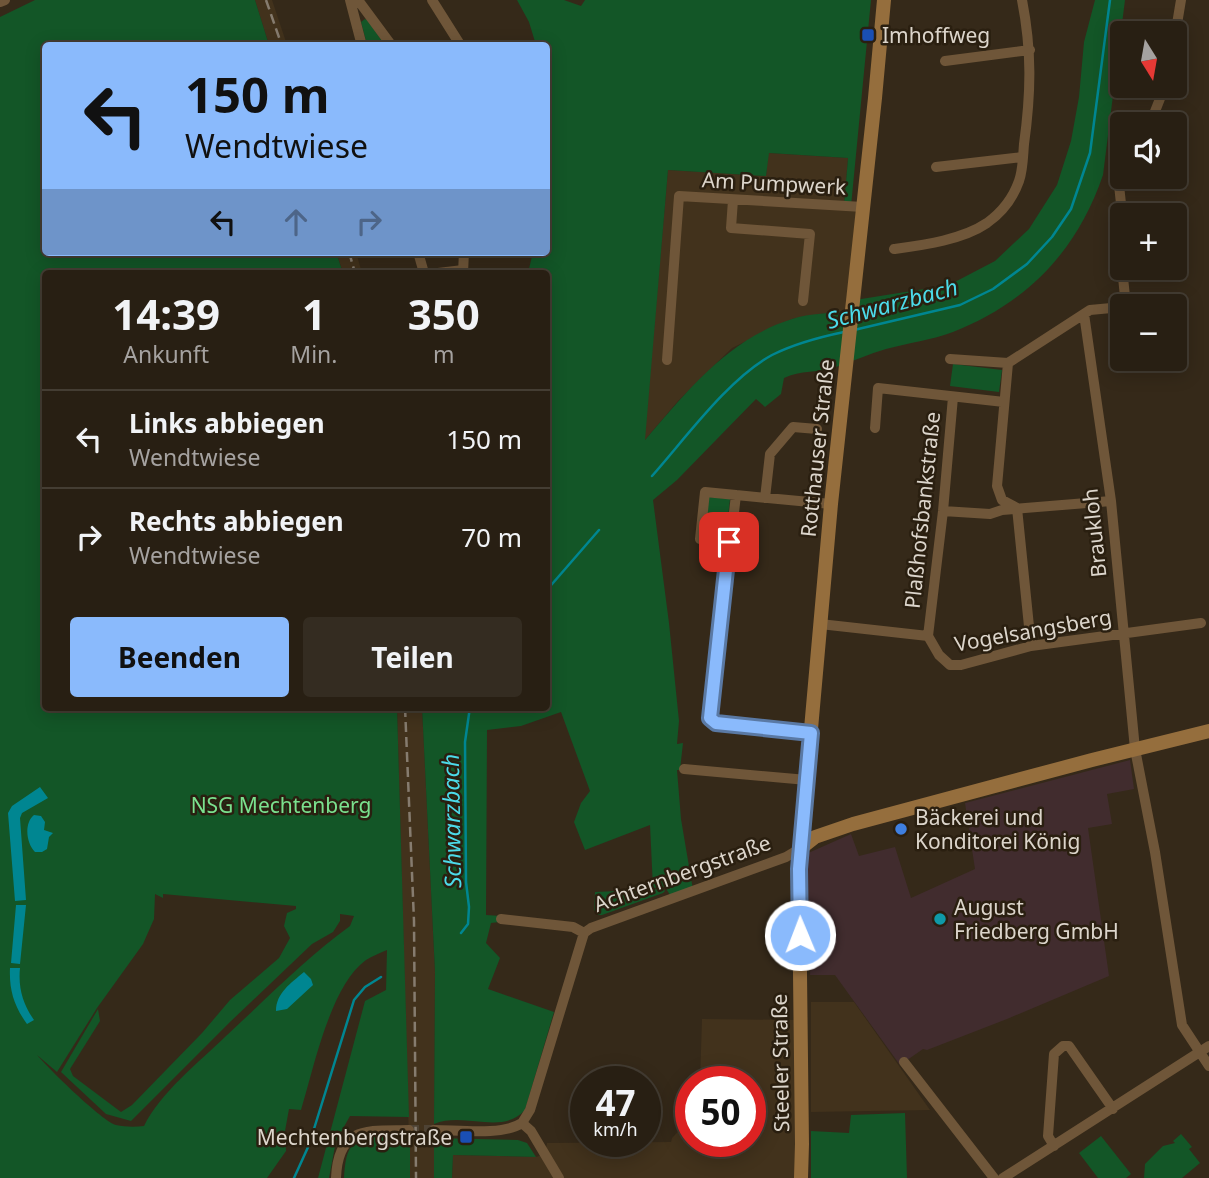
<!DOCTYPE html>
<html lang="de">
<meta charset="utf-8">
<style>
body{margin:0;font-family:"Noto Sans",sans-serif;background:#342c21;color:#f1f3f6;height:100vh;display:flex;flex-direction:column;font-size:26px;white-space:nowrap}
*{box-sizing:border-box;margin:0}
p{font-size:23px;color:#a5a2a0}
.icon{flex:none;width:38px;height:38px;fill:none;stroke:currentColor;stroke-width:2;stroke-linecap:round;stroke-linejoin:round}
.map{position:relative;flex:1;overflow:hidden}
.sheet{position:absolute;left:42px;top:270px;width:508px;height:441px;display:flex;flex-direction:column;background:#281f13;border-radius:7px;box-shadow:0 4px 18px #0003,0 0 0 2px #443d33}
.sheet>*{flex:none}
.guide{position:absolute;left:42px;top:42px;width:508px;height:214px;border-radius:7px;box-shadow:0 4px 18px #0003,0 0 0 2px #443d33;background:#8abafc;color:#111;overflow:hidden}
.needle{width:46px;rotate:169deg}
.fabs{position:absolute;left:1110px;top:21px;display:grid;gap:14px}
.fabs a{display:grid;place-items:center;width:77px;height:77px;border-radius:7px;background:#281f13;box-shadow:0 4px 18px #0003,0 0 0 2px #443d33;font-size:35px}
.speed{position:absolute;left:570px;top:1066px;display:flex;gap:14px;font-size:35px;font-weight:700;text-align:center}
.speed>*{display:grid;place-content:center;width:91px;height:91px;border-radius:50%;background:#281f13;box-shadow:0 4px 18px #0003,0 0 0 2px #443d33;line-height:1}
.speed small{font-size:18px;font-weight:400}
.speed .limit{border:10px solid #d22;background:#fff;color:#111}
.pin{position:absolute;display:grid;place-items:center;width:60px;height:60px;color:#fff;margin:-30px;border-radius:14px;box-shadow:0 4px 10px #0006}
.me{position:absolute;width:77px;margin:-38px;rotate:359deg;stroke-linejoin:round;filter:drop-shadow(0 0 5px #0008)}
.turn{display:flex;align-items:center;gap:24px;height:147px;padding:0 28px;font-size:32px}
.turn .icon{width:91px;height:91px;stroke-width:2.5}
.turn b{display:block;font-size:49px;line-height:60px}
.lanes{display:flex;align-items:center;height:66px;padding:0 28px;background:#0003;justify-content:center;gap:35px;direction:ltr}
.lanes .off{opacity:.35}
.eta{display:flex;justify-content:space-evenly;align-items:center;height:119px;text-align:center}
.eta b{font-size:42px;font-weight:700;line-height:49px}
.action{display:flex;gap:14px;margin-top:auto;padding:14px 28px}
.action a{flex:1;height:80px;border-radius:7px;background:#8abafc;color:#111;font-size:28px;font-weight:700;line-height:80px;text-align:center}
.action a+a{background:#342c21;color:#f1f3f6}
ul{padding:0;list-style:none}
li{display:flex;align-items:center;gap:21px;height:98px;padding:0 28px;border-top:2px solid #443d33}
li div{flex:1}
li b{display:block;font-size:26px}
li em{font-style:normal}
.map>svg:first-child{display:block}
</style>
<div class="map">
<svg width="1209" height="1178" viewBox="0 0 1209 1178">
<rect width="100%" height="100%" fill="#352919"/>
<!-- built -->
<path fill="#42321c" d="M 255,0 L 272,0 L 287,45 L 269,45 Z
M 768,153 L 848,158 L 844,205 L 862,208 L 850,312 L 821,314 L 792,319 L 732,348 L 678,401 L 644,441 L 668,170 L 766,176 Z
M 336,252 L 356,252 L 362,273 L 343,273 Z
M 397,707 L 422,707 L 435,972 L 434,1178 L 410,1178 Z
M 811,1002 L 854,1002 L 930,1110 L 811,1112 Z
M 702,1019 L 799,1020 L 798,1178 L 452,1178 L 453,1155 L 536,1157 L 545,1154 L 547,1143 L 671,1142 L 672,1138 L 691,1118 L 691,1141 L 751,1141 L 751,1082 L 700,1081 Z"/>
<!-- industrial -->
<path fill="#412c2e" d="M 1130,760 L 1134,789 L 1107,794 L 1112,824 L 1088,828 L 1109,976 L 1007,1019 L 927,1050 L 923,1049 L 900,1065 L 835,975 L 810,975 L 811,950 L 806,854 L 851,834 L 859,856 L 895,847 L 911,898 L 975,869 L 965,803 Z"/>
<!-- green -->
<path fill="#135627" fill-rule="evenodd" d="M 35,0 L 255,0 L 269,45 L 46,46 L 46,252 L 336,252 L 343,273 L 46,273 L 46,707 L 397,707 L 409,1117 L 350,1116 L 336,1141 L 329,1178 L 318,1178 L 365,1001 L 386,990 L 387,950 C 380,953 372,956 366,960 C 330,986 314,1068 301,1110 L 289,1109 L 285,1131 L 286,1151 L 267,1178 L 0,1178 L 0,17 ZM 155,894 L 163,898 L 163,894 L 296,906 L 296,909 L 287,913 L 284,926 L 290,938 L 279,958 L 230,1000 L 202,1033 L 132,1105 L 121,1112 L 73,1076 L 70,1069 L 100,1021 L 98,1009 L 61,1072 L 106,1114 L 131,1121 L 230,1022 L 312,944 L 333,932 L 340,921 L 340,914 L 354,916 L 350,926 C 306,958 267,998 226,1036 C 199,1062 160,1093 144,1126 C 135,1127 125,1127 116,1125 C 102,1121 49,1069 37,1055 L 57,1072 L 97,1008 L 143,944 L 154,919 Z
M 517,0 L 564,0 L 581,6 L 585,0 L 871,0 L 851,206 L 844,205 L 848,158 L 769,153 L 766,176 L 668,170 L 645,440 C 687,391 728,339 792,319 C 810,313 831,313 850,312 L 855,300 L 949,285 L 995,261 L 1029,229 L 1057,185 L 1071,141 L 1079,97 L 1084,42 L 1095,0 L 1125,0 L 1103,175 C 1077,251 1028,302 953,332 C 932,340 908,343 886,349 C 869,354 853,361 836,367 C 819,373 800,370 784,378 L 781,394 L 765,407 L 756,399 L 677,480 L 653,500 L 669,623 L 679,721 L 677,744 L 683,743 L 680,770 L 677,770 L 681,819 L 693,890 L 672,898 L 665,887 L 653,888 L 650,825 L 585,850 L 574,822 L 581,803 L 590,791 L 561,712 L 521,726 L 487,730 L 486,915 L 501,916 L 499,922 L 491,923 L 486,943 L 500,958 L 488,989 L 554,1012 L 525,1110 C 501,1136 465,1111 434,1124 L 435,972 L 422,707 L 546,707 L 546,273 L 528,273 L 533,252 L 546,252 L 546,201 L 550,186 L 547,171 L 546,46 L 536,45 L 529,22 Z
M 365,19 L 367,20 L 385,45 L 367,45 L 361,22 Z
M 953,364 L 1002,370 L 999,392 L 950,386 Z
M 709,497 L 730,499 L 726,535 L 705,533 Z
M 663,889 L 665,891 L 663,893 L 602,915 L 598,915 L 594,910 L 595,892 Z
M 905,1113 L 907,1178 L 811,1178 L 811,1131 L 849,1133 L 851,1115 Z
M 1181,1134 L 1192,1147 L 1189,1149 L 1200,1163 L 1182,1178 L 1144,1178 L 1145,1164 L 1163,1146 L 1175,1143 L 1173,1141 Z
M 385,1135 L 392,1141 L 410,1140 L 410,1178 L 344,1178 C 346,1145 351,1138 385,1135 Z
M 1101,1136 L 1131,1174 L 1126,1178 L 1098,1178 L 1079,1153 Z
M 434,1138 L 518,1140 L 527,1143 L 536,1157 L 453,1155 L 452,1178 L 434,1178 Z"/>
<!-- water -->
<path fill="#008691" d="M 40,787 L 48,798 L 22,813 L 20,818 L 26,900 L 15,901 L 8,813 L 12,806 Z
M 34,815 L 41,816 L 45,822 L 44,830 L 53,833 L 49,837 L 47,849 L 42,852 L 35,852 C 26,843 24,823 34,815 Z
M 16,905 L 26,905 L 20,964 L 11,963 Z
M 10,968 L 20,968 C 18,988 23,1004 34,1020 L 27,1024 C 14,1006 9,990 10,968 Z
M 304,972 L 311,979 L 313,985 L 287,1009 L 276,1011 C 276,993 291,983 304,972 Z"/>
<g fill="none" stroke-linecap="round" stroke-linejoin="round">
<!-- stream -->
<path stroke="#008691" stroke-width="2.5" d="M 854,330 L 960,305 L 993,289 L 1027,264 L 1052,237 L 1071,209 L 1090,153 L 1110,0
M 652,476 C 685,439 728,379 772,355 C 794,344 820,337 844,332
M 546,591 L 599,530
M 461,933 L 468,924 L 469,907 L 466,882 L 465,742 L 470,707
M 294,1178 L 309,1145 L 354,1000 L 365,987 L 381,977"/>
<!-- street-tunnel -->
<path stroke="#4e4334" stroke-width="10" stroke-dasharray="10 5" stroke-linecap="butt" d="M 409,1130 L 434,1130"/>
<!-- street -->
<path stroke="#6f5639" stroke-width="10" d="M 350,0 L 362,46
M 358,0 L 392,46
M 432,0 L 461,46
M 0,2 L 5,0
M 1174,42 L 1181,0
M 945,61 L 1030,50
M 1150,124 L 1165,86
M 1122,152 L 1116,157 L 1122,213 L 1118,222 L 1122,264
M 936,167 L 1023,157
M 733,200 L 731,228 L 810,234 L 803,301
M 894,249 C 923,245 962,240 987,223 C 1001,213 1013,198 1019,181 C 1023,170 1023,156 1024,144 C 1031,93 1032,51 1022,0
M 418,252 L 424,273
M 1122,268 L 1126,306
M 438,273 L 463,270
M 463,273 L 464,252
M 1133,306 L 1171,303
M 1084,314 L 1111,501 L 1135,749 L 1155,852 L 1182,1025 L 1209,1066
M 950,359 L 1008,363 L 1090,310 L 1122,307
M 667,360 L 679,196 L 863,207
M 1008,363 L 997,486 L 1002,500 L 1017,508 L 1031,646
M 875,428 L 878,388 L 1004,402
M 765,498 L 770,454 L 793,427 L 817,429
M 943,511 L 990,514 L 1002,510 L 1111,501
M 729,542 L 700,539 L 705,492 L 736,495
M 820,624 L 928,636
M 928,636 L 939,655 L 950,665 L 961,665 L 1031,646 L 1201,623
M 928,636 L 943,511 L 953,397
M 811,733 L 717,723 L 710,717 L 736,495 L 831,504
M 684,769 L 807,780
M 501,919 L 573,927 L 584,933
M 904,1062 L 994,1178
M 522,1123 L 530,1110 L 584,933 L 591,928 L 786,857 L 801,848
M 522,1123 L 531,1131 L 559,1178
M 434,1130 C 458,1130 502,1136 522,1123
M 1054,1146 L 1048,1136 L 1054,1054 L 1063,1046 L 1069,1046 L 1113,1109
M 336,1178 C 338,1125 369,1131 409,1130
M 1003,1178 L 1209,1046"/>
<!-- secondary -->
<path stroke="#956e3d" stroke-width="14" d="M 801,848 L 815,837 L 853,824 L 1092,760 L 1209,731
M 801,1178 L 802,1144 L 799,888 L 803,819 L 831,504 L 875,98 L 884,0"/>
<!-- rail -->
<path stroke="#867c6f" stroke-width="2.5" stroke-dasharray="10 5" stroke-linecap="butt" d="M 266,0 L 282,46
M 349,252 L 355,273
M 405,707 L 414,921 L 416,1178"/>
</g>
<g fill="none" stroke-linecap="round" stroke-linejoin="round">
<defs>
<path id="route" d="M 729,542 L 710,718 L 716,723 L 811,733 L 799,869 L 800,935"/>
</defs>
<!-- route casing -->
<use href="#route" stroke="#5a79a4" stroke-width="18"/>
<!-- route -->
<use href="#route" stroke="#8abafc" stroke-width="12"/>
</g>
<!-- markers -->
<g fill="#1a4fb4" stroke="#2a1f10" stroke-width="2.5">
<rect x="861" y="28" width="14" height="14" rx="3.5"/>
<rect x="459" y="1130" width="14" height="14" rx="3.5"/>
</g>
<circle fill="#3f7fe0" stroke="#2a1f10" stroke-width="2.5" cx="901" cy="829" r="7"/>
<circle fill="#0f9aa8" stroke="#2a1f10" stroke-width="2.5" cx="940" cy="919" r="7"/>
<g text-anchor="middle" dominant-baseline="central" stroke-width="5" stroke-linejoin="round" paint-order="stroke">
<!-- poi labels -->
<g font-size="21" fill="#dcd5cb" stroke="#2a1f10" text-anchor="start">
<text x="882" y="35">Imhoffweg</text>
<text x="915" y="817">Bäckerei und<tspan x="915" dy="24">Konditorei König</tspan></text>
<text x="954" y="907">August<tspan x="954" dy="24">Friedberg GmbH</tspan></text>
<text x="452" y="1137" text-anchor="end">Mechtenbergstraße</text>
</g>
<!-- street labels -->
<g font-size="21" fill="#dcd5cb" stroke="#2a1f10">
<text transform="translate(774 183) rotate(3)">Am Pumpwerk</text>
<text transform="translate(817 448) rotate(-84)">Rotthauser Straße</text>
<text transform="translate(922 510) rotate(-84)">Plaßhofsbankstraße</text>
<text transform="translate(1094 533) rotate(-96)">Braukloh</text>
<text transform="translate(1033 630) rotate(-10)">Vogelsangsberg</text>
<text transform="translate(682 873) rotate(-20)">Achternbergstraße</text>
<text transform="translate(780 1063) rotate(-91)">Steeler Straße</text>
</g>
<!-- park labels -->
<g font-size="21" fill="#7ae18e" stroke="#2a1f10">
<text x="281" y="805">NSG Mechtenberg</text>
</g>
<!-- water labels -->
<g font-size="23" font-style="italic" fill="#4cdbe9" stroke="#2a1f10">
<text transform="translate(892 303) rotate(-15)">Schwarzbach</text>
<text transform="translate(451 821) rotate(-91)">Schwarzbach</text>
</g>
</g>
</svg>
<div class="fabs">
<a><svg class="needle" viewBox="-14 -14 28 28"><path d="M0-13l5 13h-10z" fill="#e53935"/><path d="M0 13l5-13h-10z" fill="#a5a2a0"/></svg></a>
<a><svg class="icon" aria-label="sound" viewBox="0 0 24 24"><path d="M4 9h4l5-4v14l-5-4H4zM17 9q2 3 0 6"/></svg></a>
<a>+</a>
<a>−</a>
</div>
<div class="speed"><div>47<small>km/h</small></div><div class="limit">50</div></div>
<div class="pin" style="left:729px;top:542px;background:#d93025"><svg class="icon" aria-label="arrive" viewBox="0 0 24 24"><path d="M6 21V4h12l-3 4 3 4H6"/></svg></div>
<svg class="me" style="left:800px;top:935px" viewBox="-20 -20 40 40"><circle r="17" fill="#8abafc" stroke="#fff" stroke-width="3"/><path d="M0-11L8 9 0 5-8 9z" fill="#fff"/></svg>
<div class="guide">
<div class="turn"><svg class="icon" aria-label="left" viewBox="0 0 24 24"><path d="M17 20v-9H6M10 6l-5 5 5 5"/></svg><div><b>150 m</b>Wendtwiese</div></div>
<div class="lanes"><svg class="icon" aria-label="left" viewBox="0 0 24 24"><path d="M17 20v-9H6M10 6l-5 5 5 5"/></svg><svg class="icon off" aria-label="ahead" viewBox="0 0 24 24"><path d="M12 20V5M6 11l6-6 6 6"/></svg><svg class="icon off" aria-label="right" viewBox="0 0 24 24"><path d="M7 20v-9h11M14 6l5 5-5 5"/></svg></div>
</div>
<section class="sheet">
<div class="eta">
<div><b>14:39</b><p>Ankunft</p></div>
<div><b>1</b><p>Min.</p></div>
<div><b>350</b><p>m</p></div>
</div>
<ul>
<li><svg class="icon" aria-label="left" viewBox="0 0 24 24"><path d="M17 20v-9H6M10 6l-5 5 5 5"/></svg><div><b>Links abbiegen</b><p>Wendtwiese</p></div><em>150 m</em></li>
<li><svg class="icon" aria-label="right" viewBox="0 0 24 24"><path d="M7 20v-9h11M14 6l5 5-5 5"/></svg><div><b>Rechts abbiegen</b><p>Wendtwiese</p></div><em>70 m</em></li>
</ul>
<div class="action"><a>Beenden</a><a>Teilen</a></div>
</section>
</div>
